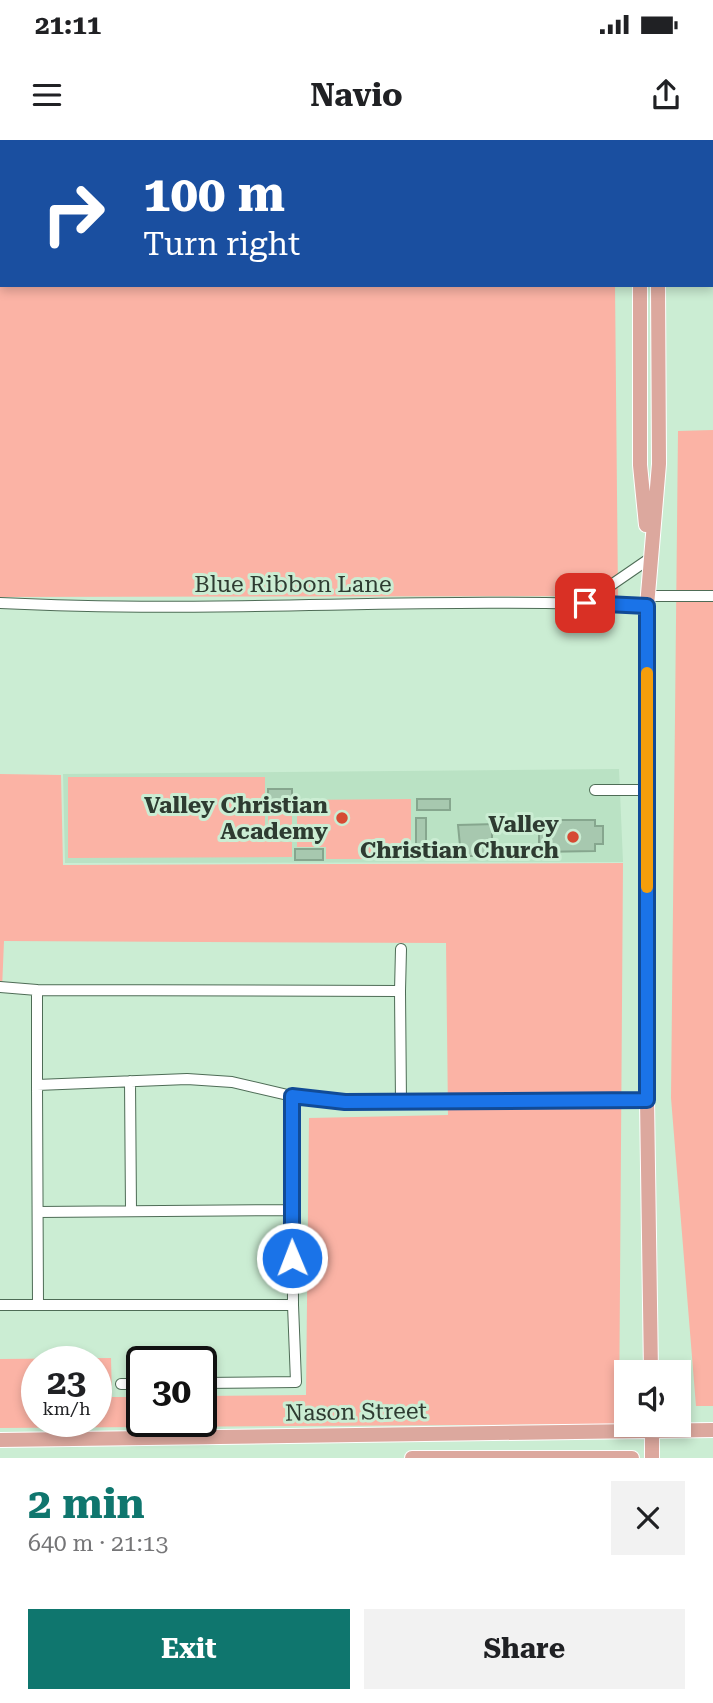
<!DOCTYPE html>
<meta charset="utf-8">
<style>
body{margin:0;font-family:"Roboto Serif",serif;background:#f2f2f2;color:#202124;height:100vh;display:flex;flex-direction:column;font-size:26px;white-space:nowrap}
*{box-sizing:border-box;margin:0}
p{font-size:23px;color:#757577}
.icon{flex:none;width:38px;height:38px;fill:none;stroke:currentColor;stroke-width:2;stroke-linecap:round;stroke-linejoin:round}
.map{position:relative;height:1318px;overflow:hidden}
.drawer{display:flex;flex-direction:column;background:#fff;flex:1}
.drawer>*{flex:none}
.banner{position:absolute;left:0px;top:0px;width:714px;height:147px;box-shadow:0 4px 10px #0003;background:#1a4fa0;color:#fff;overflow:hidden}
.buttons{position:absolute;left:614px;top:1220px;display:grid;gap:14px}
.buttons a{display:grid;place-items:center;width:77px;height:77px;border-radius:0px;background:#fff;box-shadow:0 4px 10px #0003;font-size:35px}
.speed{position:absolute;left:21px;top:1206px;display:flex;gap:14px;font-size:35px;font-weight:700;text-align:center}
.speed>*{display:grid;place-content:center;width:91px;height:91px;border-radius:50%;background:#fff;box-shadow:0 4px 10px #0003;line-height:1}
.speed small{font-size:18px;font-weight:400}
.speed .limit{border:4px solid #111;border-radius:10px;background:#fff;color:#111}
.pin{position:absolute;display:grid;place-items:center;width:60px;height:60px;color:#fff;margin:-30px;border-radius:14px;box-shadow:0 4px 10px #0006}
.me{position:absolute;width:77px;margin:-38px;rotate:359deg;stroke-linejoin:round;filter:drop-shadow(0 0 5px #0008)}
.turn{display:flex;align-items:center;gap:24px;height:147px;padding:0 28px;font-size:32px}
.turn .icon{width:91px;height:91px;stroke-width:2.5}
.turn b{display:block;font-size:49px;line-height:60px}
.round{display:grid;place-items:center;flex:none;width:74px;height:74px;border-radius:0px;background:#f2f2f2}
.head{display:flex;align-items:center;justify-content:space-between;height:119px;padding:0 28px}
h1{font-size:42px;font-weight:700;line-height:52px;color:#0f766e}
.primary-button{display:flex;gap:14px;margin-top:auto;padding:14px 28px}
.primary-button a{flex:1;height:80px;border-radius:0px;background:#0f766e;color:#fff;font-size:28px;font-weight:700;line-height:80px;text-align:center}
.primary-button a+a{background:#f2f2f2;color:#202124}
.status{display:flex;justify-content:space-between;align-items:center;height:49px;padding:0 35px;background:#fff;direction:ltr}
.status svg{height:19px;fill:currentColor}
header{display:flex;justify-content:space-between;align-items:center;height:91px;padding:0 28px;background:#fff;font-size:32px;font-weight:700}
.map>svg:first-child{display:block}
</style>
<div class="status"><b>21:11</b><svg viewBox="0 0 49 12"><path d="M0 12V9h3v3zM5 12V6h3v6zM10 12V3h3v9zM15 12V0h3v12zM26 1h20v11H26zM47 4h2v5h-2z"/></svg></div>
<header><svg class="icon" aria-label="menu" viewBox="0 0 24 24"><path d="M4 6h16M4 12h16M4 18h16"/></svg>Navio<svg class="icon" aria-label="share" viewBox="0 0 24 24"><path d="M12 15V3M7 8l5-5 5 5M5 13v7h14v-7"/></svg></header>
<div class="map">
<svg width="713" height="1318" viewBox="0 0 713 1318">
<rect width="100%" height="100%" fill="#cbedd3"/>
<!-- built -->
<path fill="#bae2c4" d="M 619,629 L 623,722 L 65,723 L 63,634 Z"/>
<!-- green -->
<path fill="#fbb3a5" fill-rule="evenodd" d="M 0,0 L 613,0 L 2,2 L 2,145 L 615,145 L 618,456 L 0,457 Z
M 713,290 L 713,1266 L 696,1266 L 671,958 L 678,291 Z
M 0,634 L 61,635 L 63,725 L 623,723 L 619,1284 L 0,1288 L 0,1219 L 111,1218 L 112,1257 L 142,1257 L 142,1281 L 201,1281 L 201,1256 L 306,1255 L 309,978 L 448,975 L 446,803 L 4,801 L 2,849 L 0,849 ZM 37,1222 L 96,1222 L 96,1281 L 37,1281 Z
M 68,637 L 265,637 L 265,701 L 292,702 L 292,717 L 68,718 Z
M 411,659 L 411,719 L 326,719 L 326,707 L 297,707 L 297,660 Z
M 268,664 L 292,664 L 292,699 L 268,699 Z"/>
<!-- building -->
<path fill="#a7c8af" stroke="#86a68e" stroke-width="2" d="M 268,649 L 292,649 L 292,661 L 268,661 Z
M 417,659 L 450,659 L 450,670 L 417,670 Z
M 416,678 L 426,678 L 426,709 L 416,708 Z
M 539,680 L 595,680 L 595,686 L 603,686 L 603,704 L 595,704 L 595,711 L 539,712 Z
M 496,684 L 496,694 L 492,694 L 492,716 L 461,716 L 458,685 Z
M 295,709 L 323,709 L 323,720 L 295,720 Z"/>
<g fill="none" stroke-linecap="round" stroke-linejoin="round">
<defs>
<path id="minor" d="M 648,456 L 713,456
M 0,463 C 216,474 432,456 647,466
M 585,463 L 649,419
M 595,650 L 647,650
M 0,847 L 37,850
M 400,851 L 401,809
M 130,941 L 131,1071
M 37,945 L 37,850 L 400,851 L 401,962
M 38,1072 L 291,1070
M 38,1164 L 37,945 L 187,939 L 232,942 L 292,956 L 345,962 L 647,960
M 0,1165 L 293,1165 L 292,956
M 201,1243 L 296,1242 L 293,1165
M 121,1244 L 142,1244"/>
<path id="major" d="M 658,0 L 658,2
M 641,2 L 641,0
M 640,145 L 640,325 L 646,385
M 651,1232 L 647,960 L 647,466 L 659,324 L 658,145
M 652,1284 L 652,1318
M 0,1300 L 713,1290
M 412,1318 L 632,1318"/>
</defs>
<!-- minor casing -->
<use href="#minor" stroke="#4e6c56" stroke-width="12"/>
<!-- major casing -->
<use href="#major" stroke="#fff" stroke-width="16"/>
<!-- minor -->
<use href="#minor" stroke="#fff" stroke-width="10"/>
<!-- major -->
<use href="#major" stroke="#dca89e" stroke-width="14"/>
</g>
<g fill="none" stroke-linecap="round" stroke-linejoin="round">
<defs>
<path id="route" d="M 292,1118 L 292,956 L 345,962 L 647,960 L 647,466 L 585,463"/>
</defs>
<!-- route casing -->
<use href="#route" stroke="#114b97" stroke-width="18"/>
<!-- route -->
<use href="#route" stroke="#1a73e8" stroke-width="12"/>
<!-- slow -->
<path stroke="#f59e0b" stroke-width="12" d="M 647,533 L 647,747"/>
</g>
<!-- markers -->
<g fill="#d64a33" stroke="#cbedd3" stroke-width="2.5">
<circle cx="342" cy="678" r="7"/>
<circle cx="573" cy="697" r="7"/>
</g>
<g text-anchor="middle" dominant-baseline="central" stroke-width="6" stroke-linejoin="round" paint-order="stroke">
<!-- street labels -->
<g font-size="23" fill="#2e3b31" stroke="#cbedd3">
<text x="293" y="444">Blue Ribbon Lane</text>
<text transform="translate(356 1272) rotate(-1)">Nason Street</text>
</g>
<!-- poi labels -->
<g font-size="23" font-weight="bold" fill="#2e3b31" stroke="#cbedd3" text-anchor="end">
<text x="328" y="665">Valley Christian<tspan x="328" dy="26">Academy</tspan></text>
<text x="559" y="684">Valley<tspan x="559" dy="26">Christian Church</tspan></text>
</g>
</g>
</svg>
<div class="buttons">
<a><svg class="icon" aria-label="sound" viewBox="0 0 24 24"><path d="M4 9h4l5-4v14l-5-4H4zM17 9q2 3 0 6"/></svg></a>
</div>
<div class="speed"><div>23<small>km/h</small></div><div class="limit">30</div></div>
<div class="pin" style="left:585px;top:463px;background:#d93025"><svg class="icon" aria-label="arrive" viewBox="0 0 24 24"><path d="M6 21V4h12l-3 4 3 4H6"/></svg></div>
<svg class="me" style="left:292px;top:1118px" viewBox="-20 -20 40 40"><circle r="17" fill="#1a73e8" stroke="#fff" stroke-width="3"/><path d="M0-11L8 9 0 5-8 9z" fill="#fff"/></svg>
<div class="banner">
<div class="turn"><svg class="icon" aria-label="right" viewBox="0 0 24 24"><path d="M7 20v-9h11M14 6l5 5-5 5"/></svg><div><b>100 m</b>Turn right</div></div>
</div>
</div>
<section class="drawer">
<div class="head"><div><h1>2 min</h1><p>640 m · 21:13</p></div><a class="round"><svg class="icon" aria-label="close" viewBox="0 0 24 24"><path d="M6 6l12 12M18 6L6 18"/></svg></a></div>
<div class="primary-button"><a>Exit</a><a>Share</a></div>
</section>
